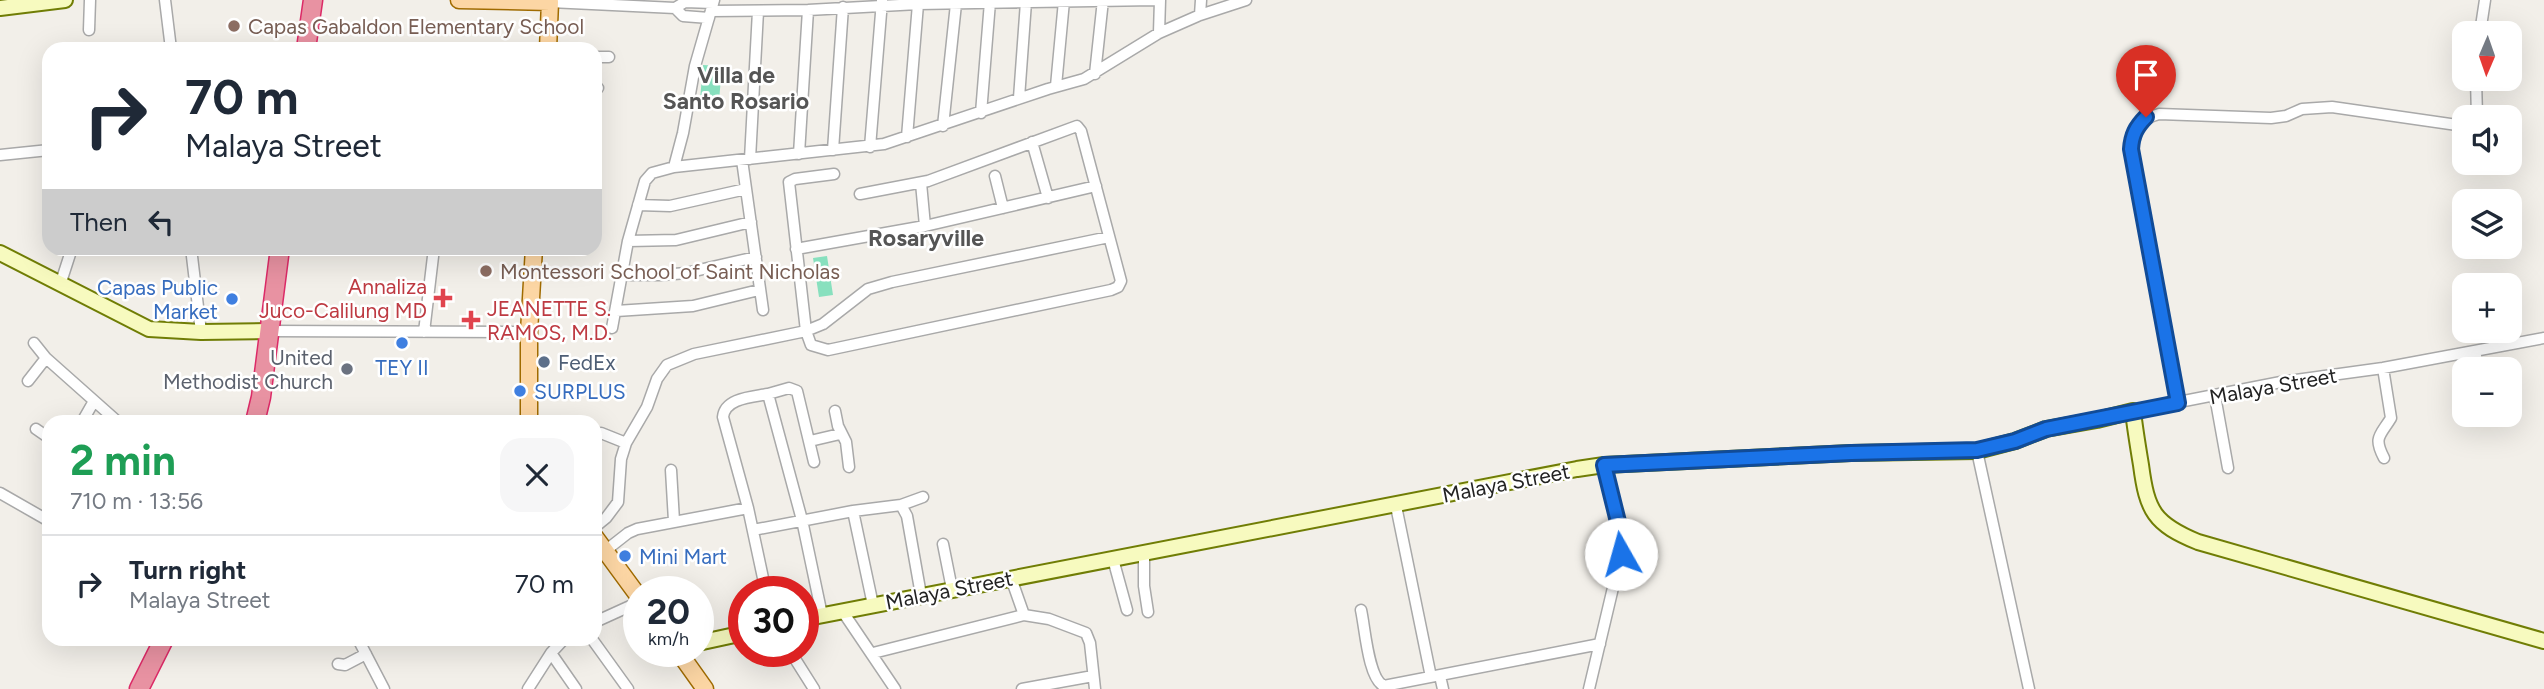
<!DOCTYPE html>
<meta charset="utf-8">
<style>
body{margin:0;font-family:Figtree,sans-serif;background:#f6f6f7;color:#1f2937;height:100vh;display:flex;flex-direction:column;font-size:26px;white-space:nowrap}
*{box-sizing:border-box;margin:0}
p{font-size:23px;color:#747a83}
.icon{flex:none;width:38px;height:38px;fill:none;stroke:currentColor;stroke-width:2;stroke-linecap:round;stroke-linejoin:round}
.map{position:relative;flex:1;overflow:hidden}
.sheet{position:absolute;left:42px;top:415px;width:560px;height:231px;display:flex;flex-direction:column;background:#fff;border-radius:21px;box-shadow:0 7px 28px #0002}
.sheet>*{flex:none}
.top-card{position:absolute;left:42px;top:42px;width:560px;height:214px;border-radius:21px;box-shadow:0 7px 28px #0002;background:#fff;color:#1f2937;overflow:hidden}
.needle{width:46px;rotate:182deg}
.tools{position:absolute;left:2452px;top:21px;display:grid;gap:14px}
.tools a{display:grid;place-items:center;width:70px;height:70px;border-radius:14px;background:#fff;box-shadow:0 7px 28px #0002;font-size:35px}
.speed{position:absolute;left:623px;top:576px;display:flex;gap:14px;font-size:35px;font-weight:700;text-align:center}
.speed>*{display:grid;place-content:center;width:91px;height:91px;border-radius:50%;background:#fff;box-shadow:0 7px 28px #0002;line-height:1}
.speed small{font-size:18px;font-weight:400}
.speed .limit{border:10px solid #d22;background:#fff;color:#111}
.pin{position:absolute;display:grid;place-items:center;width:60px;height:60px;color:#fff;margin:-72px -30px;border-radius:50% 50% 50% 0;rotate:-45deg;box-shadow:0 0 7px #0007}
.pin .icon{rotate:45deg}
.me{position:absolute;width:77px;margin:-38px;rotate:353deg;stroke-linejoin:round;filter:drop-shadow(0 0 5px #0008)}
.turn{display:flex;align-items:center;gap:24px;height:147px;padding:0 28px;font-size:32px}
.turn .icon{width:91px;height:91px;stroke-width:2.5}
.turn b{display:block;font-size:49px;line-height:60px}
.then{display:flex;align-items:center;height:66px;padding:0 28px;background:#0003;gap:14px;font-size:26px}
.round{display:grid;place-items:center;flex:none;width:74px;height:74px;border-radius:21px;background:#f6f6f7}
.head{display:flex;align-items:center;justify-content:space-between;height:119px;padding:0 28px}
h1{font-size:42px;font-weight:700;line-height:52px;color:#1e9e55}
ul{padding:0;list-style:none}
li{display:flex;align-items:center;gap:21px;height:98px;padding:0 28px;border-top:2px solid #e0e1e3}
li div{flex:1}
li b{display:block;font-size:26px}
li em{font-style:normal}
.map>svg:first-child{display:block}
</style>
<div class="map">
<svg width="2544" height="689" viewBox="0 0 2544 689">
<rect width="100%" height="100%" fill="#f2efe9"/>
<!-- pitch -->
<path fill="#88e0be" d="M 703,65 L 722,66 L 719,101 L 700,100 Z
M 827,256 L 833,295 L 819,297 L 813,258 Z"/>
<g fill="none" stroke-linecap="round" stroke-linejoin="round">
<defs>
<path id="street" d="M 165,0 L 171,49
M 550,2 L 675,8 L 685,2 L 713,3
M 675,8 L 683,16 L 709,18
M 711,11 L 808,10 L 918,4 L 1155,0
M 1200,15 L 1201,0
M 89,30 L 90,0
M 1159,33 L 1160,0
M 2480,33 L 2485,0
M 595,57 L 609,57
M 1095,74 L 1103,0
M 2476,79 L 2477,117
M 1056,86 L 1064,1
M 595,88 L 598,88
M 1019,98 L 1026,2
M 981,113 L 990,2
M 943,126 L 956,4
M 907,137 L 918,4
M 1032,142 L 1048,198
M 870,147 L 882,1
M 833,150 L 843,7
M 799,154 L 808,10
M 0,155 L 49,150
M 750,159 L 758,11
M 742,160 L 763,310
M 674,167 L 683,133 L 695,66 L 714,0
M 834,174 L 795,179 L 789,182 L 806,331 L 811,345 L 828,350 L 1111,290 L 1118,287 L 1121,281 L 1081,131 L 1077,126 L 928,181 L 860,194
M 995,176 L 1003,208
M 921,183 L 925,226
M 638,205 L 670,206 L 746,189
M 628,241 L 676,240 L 751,222
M 191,248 L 201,332
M 796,249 L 925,226 L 1096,186
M 621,275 L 662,275 L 686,273 L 756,257
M 61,282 L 72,248
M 616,311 L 693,306 L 759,290
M 612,328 L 628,241 L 645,181 L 652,173 L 674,167 L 884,144 L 1048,89 L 1084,79 L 1159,33 L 1200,15 L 1246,0
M 269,331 L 529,332
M 424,332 L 434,248
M 34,343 L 46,358
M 2475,352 L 2479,369
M 2383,368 L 2391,418 C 2380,436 2373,437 2384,458
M 28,381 L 46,358 L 118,422
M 768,394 L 789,388 L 797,391 L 814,462
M 2215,396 L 2228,468
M 2178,403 L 2131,149 C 2132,129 2140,119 2159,114 L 2271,118 L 2286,116 L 2302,109 L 2332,107 L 2464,126
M 835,411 L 838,426 L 846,442 L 849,467
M 2133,411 L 2281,382 L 2383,368 L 2544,338
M 82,422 L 94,401
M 36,429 L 49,438
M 601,433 L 626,443
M 810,441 L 840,434
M 1977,451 L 2029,689
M 671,470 L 674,521
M 0,493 L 49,521
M 901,505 L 923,497
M 1396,506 L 1431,677
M 748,508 L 766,592
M 853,511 L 873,605
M 595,527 L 606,518 L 618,502 L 621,459 L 626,443 L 647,407 L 657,379 L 667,365 L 694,354 L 806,331 L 823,324 L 868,289 L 892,282 L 1109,237
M 753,530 L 853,511 L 901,505 L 907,516 L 921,595
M 943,544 L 952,589
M 605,551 L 628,533 L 637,529 L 748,508 L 723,417 C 725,398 752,397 768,394 L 802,520 L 822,615
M 1144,553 L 1144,586 L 1148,612
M 1113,559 L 1127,610
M 1011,578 L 1024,615
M 1361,610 C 1365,627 1368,679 1384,686 L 1600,644
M 843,612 L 895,689
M 595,622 L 639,602
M 358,639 L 384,689
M 592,639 L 628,689
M 790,651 L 814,689
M 551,653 L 576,689
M 873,653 L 1024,615 L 1049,619 L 1086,633 L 1090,643 L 1095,689
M 338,664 L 345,665 L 366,654
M 1440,676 L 1443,689
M 528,689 L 551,653 L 564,639
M 1022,689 L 1093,676
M 1589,689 L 1621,554 L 1621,534 L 1604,465"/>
<path id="secondary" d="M 0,8 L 65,0
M 0,253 L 149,329 L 201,332 L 269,331
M 803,619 L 1577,469 L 1604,465 L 1851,453 L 1977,451 L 2015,441 L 2046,429 L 2097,420 L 2133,411 C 2135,429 2138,447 2141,465 C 2147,511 2154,524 2198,542 L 2544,641
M 698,643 L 744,633"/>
<path id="primary" d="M 459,0 L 550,2 L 548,49
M 529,422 L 529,332 L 534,248
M 595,537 L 639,597
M 678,651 L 705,689"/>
<path id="highway" d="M 306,49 L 313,0
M 255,422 L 261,397 L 280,248
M 139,689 L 164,639"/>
</defs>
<!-- street casing -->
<use href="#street" stroke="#a9a9a9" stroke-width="13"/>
<!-- secondary casing -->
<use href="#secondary" stroke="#707d05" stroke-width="18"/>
<!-- primary casing -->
<use href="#primary" stroke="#a06b00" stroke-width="19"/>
<!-- highway casing -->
<use href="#highway" stroke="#dc2a67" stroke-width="21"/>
<!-- street -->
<use href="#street" stroke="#fff" stroke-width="10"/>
<!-- secondary -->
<use href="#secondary" stroke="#f7fabf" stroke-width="14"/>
<!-- primary -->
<use href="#primary" stroke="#fcd6a4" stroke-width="16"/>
<!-- highway -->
<use href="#highway" stroke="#e892a2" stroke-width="18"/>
</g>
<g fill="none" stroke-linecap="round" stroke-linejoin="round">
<defs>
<path id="route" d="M 1621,554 L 1621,534 L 1604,465 L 1851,453 L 1977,450 L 2015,441 L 2046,429 L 2178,403 L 2131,149 C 2132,135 2136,127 2146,117"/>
</defs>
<!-- route casing -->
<use href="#route" stroke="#114b97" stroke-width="18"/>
<!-- route -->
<use href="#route" stroke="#1a73e8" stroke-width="12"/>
</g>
<!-- markers -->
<g fill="#8d6e63" stroke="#fff" stroke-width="2.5">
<circle cx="234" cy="26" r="7"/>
<circle cx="486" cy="271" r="7"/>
</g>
<g fill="#e0444e" stroke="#fff" stroke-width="2.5">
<path d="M439.5 287.5h7v7h7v7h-7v7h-7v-7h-7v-7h7z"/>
<path d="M467.5 309.5h7v7h7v7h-7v7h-7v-7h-7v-7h7z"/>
</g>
<g fill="#3f7fe0" stroke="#fff" stroke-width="2.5">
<circle cx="232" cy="299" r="7"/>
<circle cx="402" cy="343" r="7"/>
<circle cx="520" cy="391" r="7"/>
<circle cx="625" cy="556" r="7"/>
</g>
<circle fill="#5c6f8a" stroke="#fff" stroke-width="2.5" cx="544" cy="362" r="7"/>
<circle fill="#6b7280" stroke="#fff" stroke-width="2.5" cx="347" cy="369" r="7"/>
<g text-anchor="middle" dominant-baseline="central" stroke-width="5" stroke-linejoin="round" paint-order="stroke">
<!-- education labels -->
<g font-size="21" fill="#785e54" stroke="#fff" text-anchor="start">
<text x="248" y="26">Capas Gabaldon Elementary School</text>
<text x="500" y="271">Montessori School of Saint Nicholas</text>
</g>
<!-- health labels -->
<g font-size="21" fill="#be3a42" stroke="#fff" text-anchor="end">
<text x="427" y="286">Annaliza<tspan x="427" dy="24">Juco-Calilung MD</tspan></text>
<text x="487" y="308" text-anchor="start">JEANETTE S.<tspan x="487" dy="24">RAMOS, M.D.</tspan></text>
</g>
<!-- shop labels -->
<g font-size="21" fill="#366cbe" stroke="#fff" text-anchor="start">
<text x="218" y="287" text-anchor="end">Capas Public<tspan x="218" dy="24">Market</tspan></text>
<text x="402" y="367" text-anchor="middle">TEY II</text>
<text x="534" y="391">SURPLUS</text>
<text x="639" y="556">Mini Mart</text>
</g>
<!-- worship labels -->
<g font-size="21" fill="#5b616d" stroke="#fff" text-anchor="end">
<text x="333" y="357">United<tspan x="333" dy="24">Methodist Church</tspan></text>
</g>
<!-- service labels -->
<g font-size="21" fill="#4e5e75" stroke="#fff" text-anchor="start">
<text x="558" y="362">FedEx</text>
</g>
<!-- street labels -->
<g font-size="21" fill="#222" stroke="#fff">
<text transform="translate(2273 386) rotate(-10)">Malaya Street</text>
<text transform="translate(1506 483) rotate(-11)">Malaya Street</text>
<text transform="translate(949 590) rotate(-11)">Malaya Street</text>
</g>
<!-- neighbourhood labels -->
<g font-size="23" font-weight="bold" fill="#555" stroke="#fff">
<text x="736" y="75">Villa de<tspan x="736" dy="26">Santo Rosario</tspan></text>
<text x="926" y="238">Rosaryville</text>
</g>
</g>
</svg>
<div class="tools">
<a><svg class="needle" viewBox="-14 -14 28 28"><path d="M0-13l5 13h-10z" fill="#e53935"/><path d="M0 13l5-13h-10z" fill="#747a83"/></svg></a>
<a><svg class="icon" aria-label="sound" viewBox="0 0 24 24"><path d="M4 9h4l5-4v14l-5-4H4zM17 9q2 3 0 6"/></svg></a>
<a><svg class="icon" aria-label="layers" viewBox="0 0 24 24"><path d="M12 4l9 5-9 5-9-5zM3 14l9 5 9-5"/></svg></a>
<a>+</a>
<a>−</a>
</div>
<div class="speed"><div>20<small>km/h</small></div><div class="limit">30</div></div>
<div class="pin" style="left:2146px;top:117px;background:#d93025"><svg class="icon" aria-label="arrive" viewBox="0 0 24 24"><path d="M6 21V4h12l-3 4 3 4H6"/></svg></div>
<svg class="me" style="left:1621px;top:554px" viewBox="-20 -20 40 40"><circle r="19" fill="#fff"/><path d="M0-13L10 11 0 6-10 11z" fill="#1a73e8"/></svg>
<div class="top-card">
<div class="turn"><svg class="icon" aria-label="right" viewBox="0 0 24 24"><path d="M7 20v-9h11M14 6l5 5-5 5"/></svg><div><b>70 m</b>Malaya Street</div></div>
<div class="then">Then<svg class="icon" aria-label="left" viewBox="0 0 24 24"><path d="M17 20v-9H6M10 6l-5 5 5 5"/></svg></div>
</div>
<section class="sheet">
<div class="head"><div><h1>2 min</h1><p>710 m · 13:56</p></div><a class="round"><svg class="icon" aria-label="close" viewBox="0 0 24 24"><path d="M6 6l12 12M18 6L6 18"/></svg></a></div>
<ul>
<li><svg class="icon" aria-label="right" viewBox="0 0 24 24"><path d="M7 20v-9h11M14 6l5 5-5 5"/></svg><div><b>Turn right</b><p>Malaya Street</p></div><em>70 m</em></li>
</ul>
</section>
</div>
